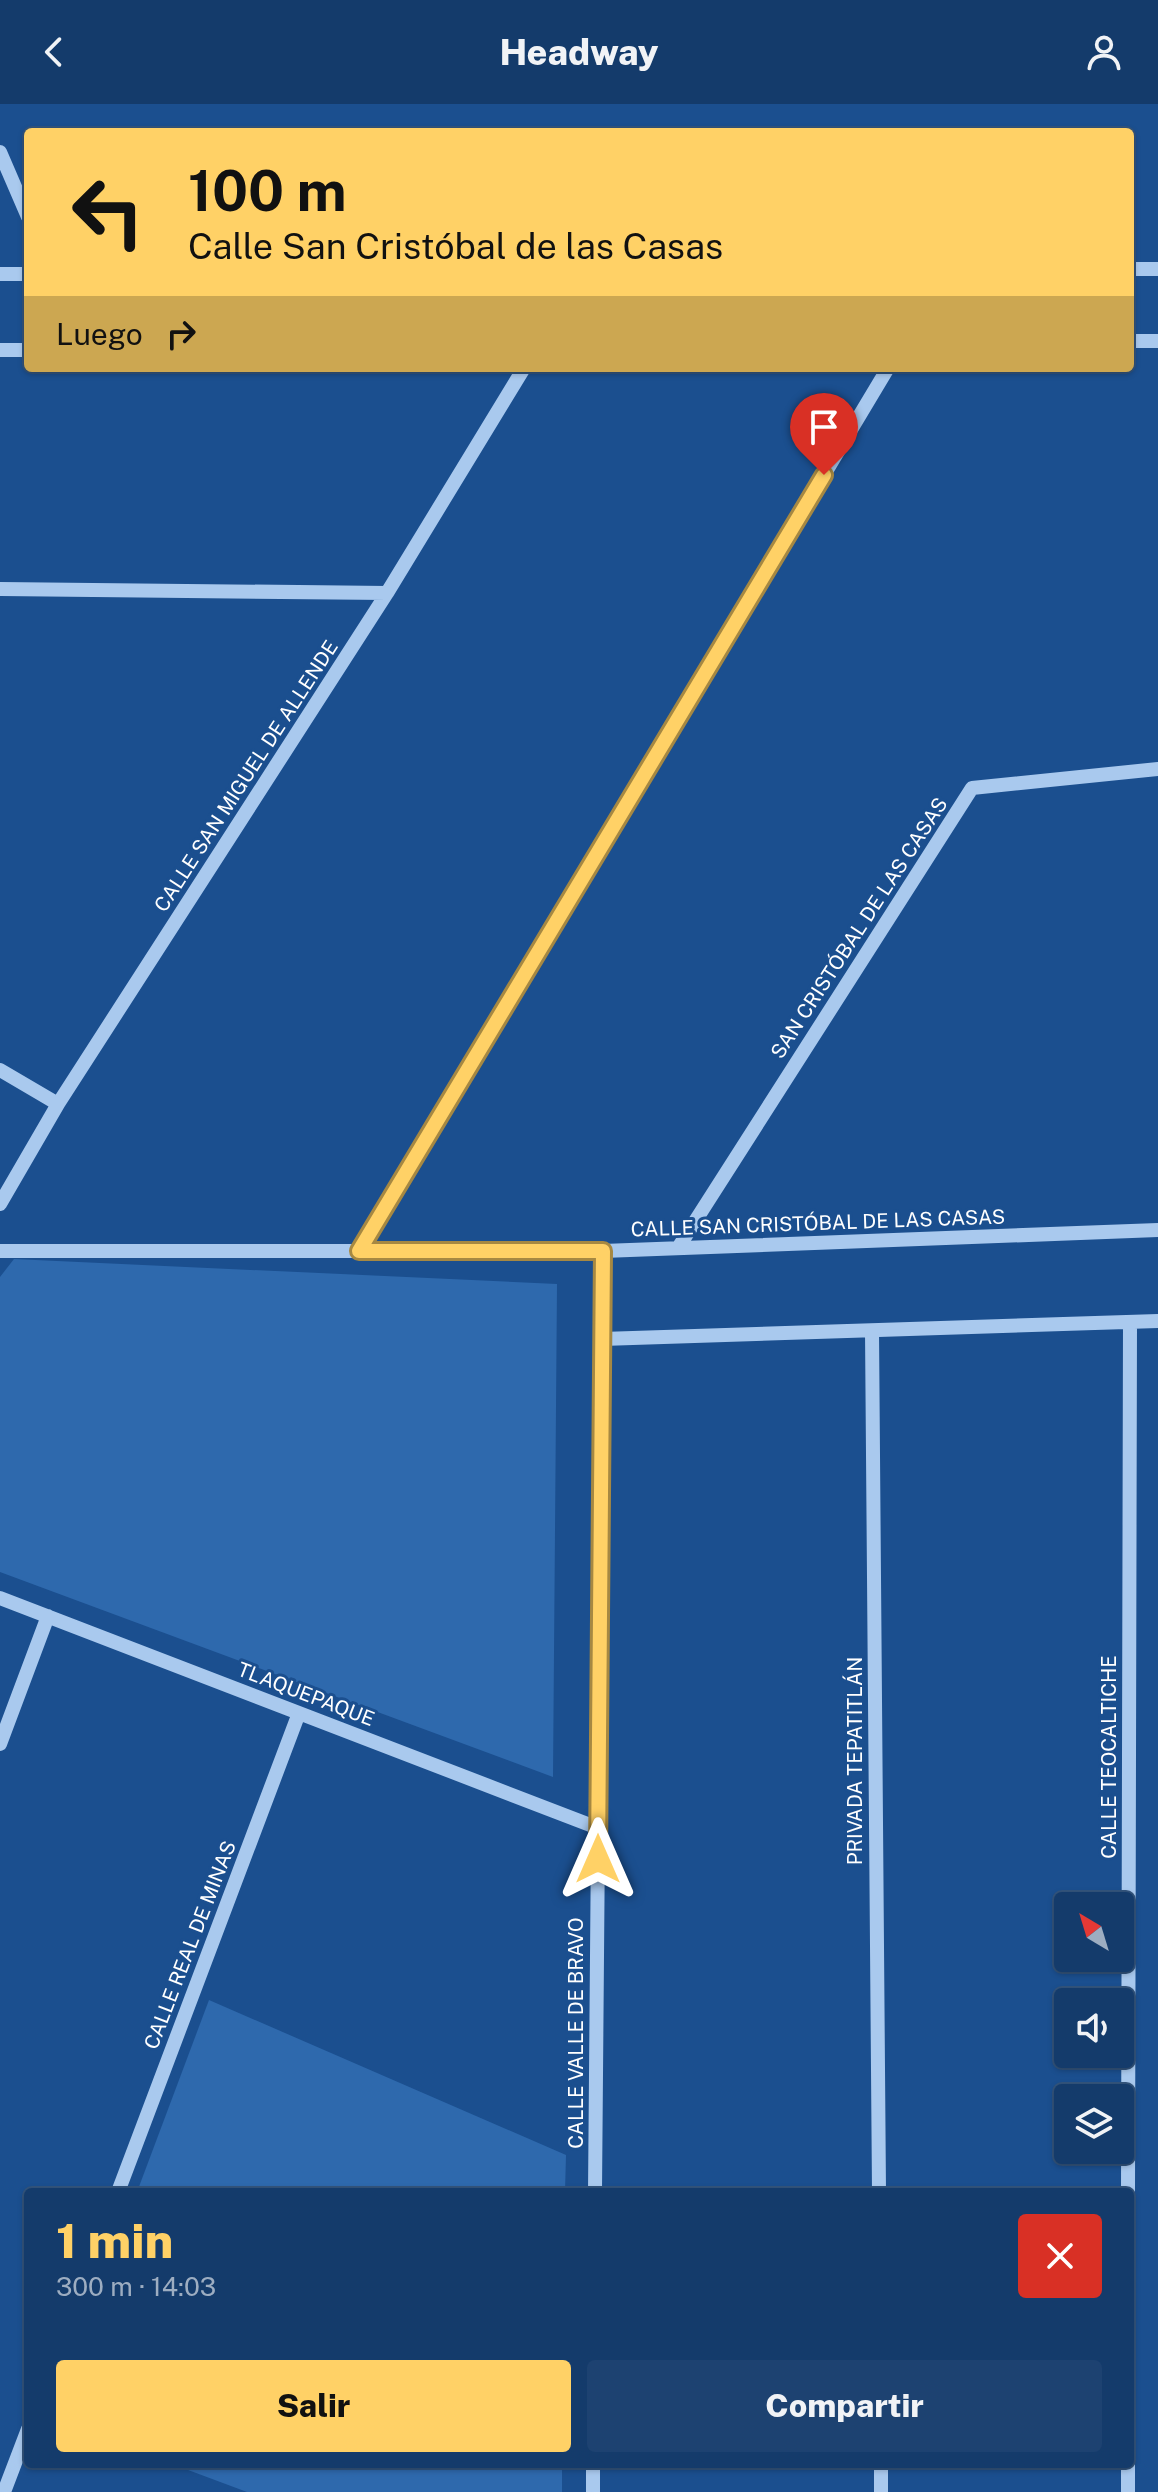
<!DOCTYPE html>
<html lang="es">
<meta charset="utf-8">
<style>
body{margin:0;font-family:"Public Sans",sans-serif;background:#1d4271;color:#f1f3f6;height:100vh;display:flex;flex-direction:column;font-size:30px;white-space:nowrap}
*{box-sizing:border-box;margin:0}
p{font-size:26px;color:#9dadc1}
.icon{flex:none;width:44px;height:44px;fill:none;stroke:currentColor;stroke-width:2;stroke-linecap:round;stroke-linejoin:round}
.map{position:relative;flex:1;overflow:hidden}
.drawer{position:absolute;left:24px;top:2084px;width:1110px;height:280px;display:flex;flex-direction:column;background:#143b6b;border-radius:8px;box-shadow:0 2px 6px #0004,0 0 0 2px #33557e}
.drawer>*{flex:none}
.banner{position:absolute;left:24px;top:24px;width:1110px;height:244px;border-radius:8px;box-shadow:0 2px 6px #0004,0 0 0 2px #33557e;background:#ffd166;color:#111;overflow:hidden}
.needle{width:52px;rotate:322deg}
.controls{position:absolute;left:1054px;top:1788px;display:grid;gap:16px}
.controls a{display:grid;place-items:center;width:80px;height:80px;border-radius:8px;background:#143b6b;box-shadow:0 2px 6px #0004,0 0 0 2px #33557e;font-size:40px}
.pin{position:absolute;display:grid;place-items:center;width:68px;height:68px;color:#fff;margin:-82px -34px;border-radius:50% 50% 50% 0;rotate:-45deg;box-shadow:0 0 8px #0007}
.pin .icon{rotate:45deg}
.me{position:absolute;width:88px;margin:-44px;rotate:0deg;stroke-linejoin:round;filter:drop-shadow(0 0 6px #0008)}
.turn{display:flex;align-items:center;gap:28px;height:168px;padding:0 32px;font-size:36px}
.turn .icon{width:104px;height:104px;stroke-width:2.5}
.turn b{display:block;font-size:56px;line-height:68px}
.then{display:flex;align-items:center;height:76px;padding:0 32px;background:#0003;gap:16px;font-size:30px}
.round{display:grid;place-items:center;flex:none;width:84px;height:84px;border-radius:8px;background:#1d4271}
.summary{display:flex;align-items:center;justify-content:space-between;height:136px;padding:0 32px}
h1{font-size:48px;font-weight:800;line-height:60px;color:#ffd166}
.action{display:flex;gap:16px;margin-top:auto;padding:16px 32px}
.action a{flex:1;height:92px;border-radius:8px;background:#ffd166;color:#111;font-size:32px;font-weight:800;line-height:92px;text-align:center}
.action a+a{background:#1d4271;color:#f1f3f6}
header{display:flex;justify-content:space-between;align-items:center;height:104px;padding:0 32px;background:#143b6b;font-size:36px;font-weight:800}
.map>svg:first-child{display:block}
</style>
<header><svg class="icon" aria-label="back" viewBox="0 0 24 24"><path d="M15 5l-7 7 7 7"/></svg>Headway<svg class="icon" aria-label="person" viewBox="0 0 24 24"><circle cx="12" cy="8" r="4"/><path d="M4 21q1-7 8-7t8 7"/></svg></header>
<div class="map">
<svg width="1158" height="2388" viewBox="0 0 1158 2388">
<rect width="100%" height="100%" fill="#1b4f8f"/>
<!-- green -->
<path fill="#2e69ad" d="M 14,1155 L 557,1180 L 553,1673 L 0,1468 L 0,1173 Z
M 209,1896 L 566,2051 L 565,2088 L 137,2088 Z
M 172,2360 L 562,2360 L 562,2388 L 247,2388 Z"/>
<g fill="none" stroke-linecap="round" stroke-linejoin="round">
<!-- minor -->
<path stroke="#a9c9ee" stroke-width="14" d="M 0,48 L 28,113
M 1130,165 L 1158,165
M 0,170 L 28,170
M 1130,237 L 1158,237
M 0,246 L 28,246
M 0,485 L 387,489
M 0,966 L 58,1000
M 0,1100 L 58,1000 L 387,489 L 524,264
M 678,1144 L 972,684 L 1158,665
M 0,1147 L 603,1147 L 1158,1126
M 359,1147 L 888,264
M 872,1227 L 879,2088
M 602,1235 L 1158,1217
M 0,1494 L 598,1724
M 0,1640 L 48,1512
M 118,2088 L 299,1609
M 595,2088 L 603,1147
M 1128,2088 L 1130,1218
M 881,2360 L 881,2388
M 4,2388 L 28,2325
M 593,2388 L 593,2360
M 1128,2388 L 1128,2360"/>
</g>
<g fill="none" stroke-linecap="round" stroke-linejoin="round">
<defs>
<path id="route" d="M 598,1755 L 603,1147 L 359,1147 L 824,371"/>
</defs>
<!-- route casing -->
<use href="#route" stroke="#a68842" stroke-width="20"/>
<!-- route -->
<use href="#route" stroke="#ffd166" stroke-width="14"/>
</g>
<g text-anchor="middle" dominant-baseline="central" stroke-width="6" stroke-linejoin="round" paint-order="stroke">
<!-- street labels -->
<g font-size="20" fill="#fff" stroke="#1b4f8f">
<text transform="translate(246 672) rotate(-57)">CALLE SAN MIGUEL DE ALLENDE</text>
<text transform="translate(859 824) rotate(-57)">SAN CRISTÓBAL DE LAS CASAS</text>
<text transform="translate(818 1119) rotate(-2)">CALLE SAN CRISTÓBAL DE LAS CASAS</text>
<text transform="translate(306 1590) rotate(21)">TLAQUEPAQUE</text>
<text transform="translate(1109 1653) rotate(-90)">CALLE TEOCALTICHE</text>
<text transform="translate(855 1657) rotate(-90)">PRIVADA TEPATITLÁN</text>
<text transform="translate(190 1841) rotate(-69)">CALLE REAL DE MINAS</text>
<text transform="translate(576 1929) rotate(-90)">CALLE VALLE DE BRAVO</text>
</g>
</g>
</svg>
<div class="controls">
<a><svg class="needle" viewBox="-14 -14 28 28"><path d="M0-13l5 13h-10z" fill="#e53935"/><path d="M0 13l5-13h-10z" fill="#9dadc1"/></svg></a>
<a><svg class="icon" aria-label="sound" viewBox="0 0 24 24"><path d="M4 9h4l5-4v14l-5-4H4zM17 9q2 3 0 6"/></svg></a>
<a><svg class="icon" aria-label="layers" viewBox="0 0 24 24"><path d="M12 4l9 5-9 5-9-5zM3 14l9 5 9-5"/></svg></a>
</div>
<div class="pin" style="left:824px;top:371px;background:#d93025"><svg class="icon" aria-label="arrive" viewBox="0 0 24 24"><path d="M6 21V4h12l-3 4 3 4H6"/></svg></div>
<svg class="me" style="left:598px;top:1755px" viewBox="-20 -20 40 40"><path d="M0-17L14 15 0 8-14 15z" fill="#ffd166" stroke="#fff" stroke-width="4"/></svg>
<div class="banner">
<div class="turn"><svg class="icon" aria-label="left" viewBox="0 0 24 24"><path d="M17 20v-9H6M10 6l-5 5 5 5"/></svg><div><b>100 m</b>Calle San Cristóbal de las Casas</div></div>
<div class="then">Luego<svg class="icon" aria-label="right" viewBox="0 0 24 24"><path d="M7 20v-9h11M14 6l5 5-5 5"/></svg></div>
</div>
<section class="drawer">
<div class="summary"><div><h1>1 min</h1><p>300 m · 14:03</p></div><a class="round" style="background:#d93025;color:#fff"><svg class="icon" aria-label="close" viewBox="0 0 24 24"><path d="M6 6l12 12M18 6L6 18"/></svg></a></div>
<div class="action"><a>Salir</a><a>Compartir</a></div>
</section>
</div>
